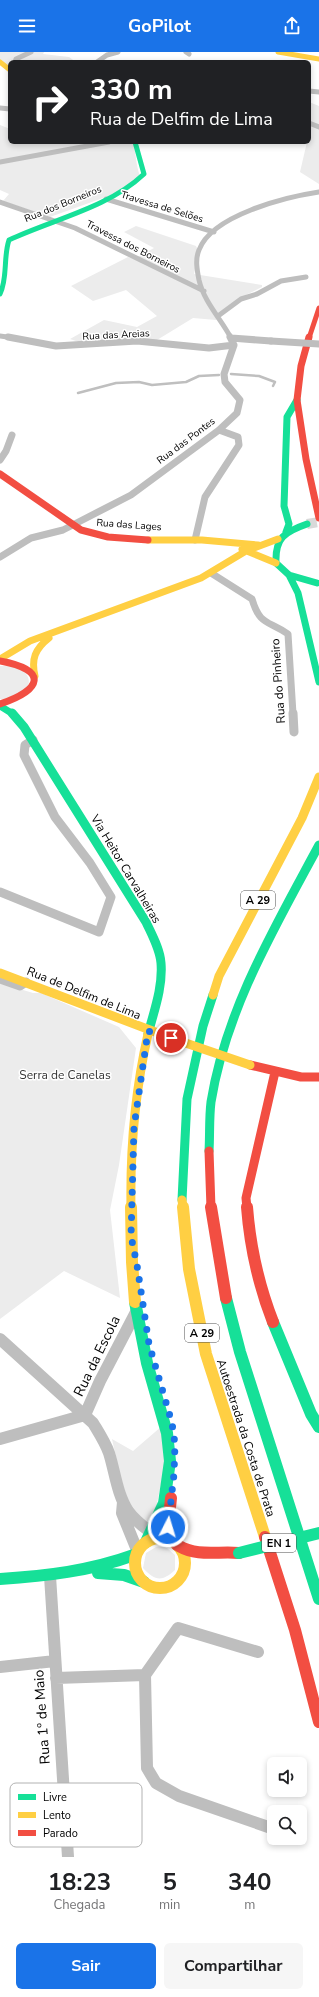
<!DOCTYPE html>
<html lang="pt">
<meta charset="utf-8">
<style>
body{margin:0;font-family:"Nunito Sans",sans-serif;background:#f6f6f6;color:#202124;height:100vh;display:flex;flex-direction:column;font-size:15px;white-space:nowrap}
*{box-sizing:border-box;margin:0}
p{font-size:13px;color:#757577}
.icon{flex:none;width:22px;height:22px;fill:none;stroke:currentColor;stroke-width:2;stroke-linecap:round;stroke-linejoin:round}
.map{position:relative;height:1805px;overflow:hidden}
.drawer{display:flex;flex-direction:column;background:#fff;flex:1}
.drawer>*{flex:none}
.banner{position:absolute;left:8px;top:8px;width:303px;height:84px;border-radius:6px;box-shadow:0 2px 6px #0003;background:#202124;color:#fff;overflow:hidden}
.buttons{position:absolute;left:267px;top:1705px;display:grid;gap:8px}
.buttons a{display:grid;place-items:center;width:40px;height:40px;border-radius:6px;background:#fff;box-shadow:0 2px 6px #0003;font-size:20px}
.pin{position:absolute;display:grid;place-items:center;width:34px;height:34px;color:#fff;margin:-17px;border:2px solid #fff;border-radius:50%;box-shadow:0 1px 4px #0007}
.me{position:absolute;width:44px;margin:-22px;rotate:5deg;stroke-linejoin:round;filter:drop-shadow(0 0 3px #0008)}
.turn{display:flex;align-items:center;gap:14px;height:84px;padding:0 16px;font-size:18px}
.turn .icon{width:52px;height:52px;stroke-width:2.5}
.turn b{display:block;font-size:28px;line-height:34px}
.eta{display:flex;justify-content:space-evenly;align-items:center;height:68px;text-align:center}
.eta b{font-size:24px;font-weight:700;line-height:28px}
.primary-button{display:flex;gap:8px;margin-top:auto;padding:8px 16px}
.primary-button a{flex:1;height:46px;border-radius:6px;background:#1a73e8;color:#fff;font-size:16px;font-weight:700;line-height:46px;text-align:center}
.primary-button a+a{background:#f6f6f6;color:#202124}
header{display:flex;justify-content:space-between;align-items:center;height:52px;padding:0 16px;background:#1a73e8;color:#fff;font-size:18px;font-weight:700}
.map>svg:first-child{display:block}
</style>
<header><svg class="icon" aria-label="menu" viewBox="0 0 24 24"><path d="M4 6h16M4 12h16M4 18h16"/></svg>GoPilot<svg class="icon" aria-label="share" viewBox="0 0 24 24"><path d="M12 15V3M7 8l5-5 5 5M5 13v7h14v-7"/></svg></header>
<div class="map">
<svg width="319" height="1805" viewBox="0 0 319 1805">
<rect width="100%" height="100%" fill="#fff"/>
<!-- green -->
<path fill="#ececec" d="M 0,0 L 44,0 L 43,2 L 69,5 L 76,10 L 10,10 L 10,19 L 0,8 Z
M 309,50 L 319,54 L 319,132 L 300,120 L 307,90 L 309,90 Z
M 0,73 L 10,77 L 10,90 L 133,90 C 136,101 136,114 140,124 L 133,131 L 114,142 L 50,165 L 3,149 L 9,142 L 0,138 Z
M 136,174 L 196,194 L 199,200 L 194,222 L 262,233 L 262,235 L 246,243 L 216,268 L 193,266 L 157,288 L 82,291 L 70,287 L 104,268 L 137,275 L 157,264 L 126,238 L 93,249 L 71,234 L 128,205 L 134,207 L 154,196 L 124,180 Z
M 0,614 C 40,612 37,647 0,647 Z
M 0,931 L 33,941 L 41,941 L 119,975 L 136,996 L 119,1113 L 110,1158 L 120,1246 L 64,1219 L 0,1267 Z
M 162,1374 L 165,1412 L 154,1466 L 148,1471 L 133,1464 L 120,1423 L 112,1387 L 133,1399 Z
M 162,1494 L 167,1496 L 175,1503 L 175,1518 C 162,1530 155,1529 143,1516 L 146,1501 L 156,1495 Z"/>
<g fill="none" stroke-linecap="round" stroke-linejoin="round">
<!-- stream -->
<path stroke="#bfbfbf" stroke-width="2.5" d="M 231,322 L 259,324 L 275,330 L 273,334
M 78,341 L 116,331 L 139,330 L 152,333 L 186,330 L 199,324 L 219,323"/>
<!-- secondary-tunnel -->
<path stroke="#d9d9d9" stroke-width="10" stroke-dasharray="10 5" stroke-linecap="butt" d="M 307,472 L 319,470"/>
<!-- street-far3 -->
<path stroke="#bebebe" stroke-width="5" d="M 186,0 L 189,2
M 15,10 L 16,7 L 31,0
M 97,10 L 107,3 L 118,0
M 309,39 L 319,40
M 0,56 L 10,57
M 309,71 L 319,75
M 0,110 L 109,90
M 106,147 L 214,180
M 0,150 L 75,176 L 204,239
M 218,264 L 241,247 L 257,242 L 281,229 L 306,225
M 0,284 L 14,286
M 231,286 L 237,286
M 231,286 C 221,267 204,250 199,228 C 197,218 195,207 199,198 C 212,163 286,145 319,140"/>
<!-- street-far2 -->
<path stroke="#bebebe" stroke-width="7" d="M 8,285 L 56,294 L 137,289 L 209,296 L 234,293
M 231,286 L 271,289
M 0,408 L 6,399 L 12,383
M 195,488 L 205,445 L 239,393 L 238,385 L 219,378
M 0,505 L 31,486 L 63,478 L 131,443 L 219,378 L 237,361 L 240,348 L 225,330 L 224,322 L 234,293 L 230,285
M 211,521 L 252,547 C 260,574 268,568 288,582 L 293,662"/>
<!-- street-far1 -->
<path stroke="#bebebe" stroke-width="9" d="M 293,661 L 294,680
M 0,840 L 99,880 L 111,845 L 90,811 L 55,765 L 24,703 L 25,693 L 33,688
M 0,927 L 20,934 L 26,930"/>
<!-- street -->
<path stroke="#bebebe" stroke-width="12" d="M 0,1287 L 93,1371 C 99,1381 105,1390 109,1401 C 115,1420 117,1442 128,1459 C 135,1469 144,1475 153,1482
M 85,1363 L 100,1329 L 136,1260
M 0,1387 L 85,1363
M 123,1450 L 122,1461 L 137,1498
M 50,1524 L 68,1805
M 0,1615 L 55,1609
M 145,1623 L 147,1716 L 156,1731 L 179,1744 L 274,1777
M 145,1623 L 178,1576 L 258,1600
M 56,1626 L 145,1623"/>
<!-- fast-far3 -->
<path stroke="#16e098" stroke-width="5" d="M 0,242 C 8,225 3,206 9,188 C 54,167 108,156 144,122 L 135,90"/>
<!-- fast-far2 -->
<path stroke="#16e098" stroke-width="7" d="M 307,472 C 284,480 275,486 276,511 L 289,523 L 317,531
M 286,480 L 289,472 L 284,454 L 287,365 L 297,348
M 289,523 L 298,541 L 319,630
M 0,654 L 13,662"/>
<!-- fast-far1 -->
<path stroke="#16e098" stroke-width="9" d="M 12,661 L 24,675 L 146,870 C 152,883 160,897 161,911 C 163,935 154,959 148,982
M 209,1099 C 210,1083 209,1066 211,1050 C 226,957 275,875 319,793
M 182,1148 L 187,1047 L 203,974 L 213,943"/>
<!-- fast -->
<path stroke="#16e098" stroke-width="12" d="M 226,1246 L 240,1300 L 319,1547
M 135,1250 L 147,1311 L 167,1381 L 170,1409 L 164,1451 L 146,1490
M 273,1270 L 311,1362 L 319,1375
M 98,1521 L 124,1523 L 144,1530
M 0,1527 C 46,1524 90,1519 134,1503"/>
<!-- slow-far3 -->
<path stroke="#ffcf43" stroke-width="5" d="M 278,0 L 319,7
M 0,10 L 10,18"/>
<!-- slow-far2 -->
<path stroke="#ffcf43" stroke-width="7" d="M 148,488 L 202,488 L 258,493
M 242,497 L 276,511
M 0,607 L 30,589 L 201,526 L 246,499 L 278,487
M 35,624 C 31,607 35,597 49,586"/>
<!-- slow-far1 -->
<path stroke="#ffcf43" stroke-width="9" d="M 0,921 L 171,986
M 213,943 L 219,924 L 302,766 L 319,725
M 182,1148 L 183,1156
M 131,1156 C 130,1097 135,1039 148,982"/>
<!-- slow -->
<path stroke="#ffcf43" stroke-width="12" d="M 131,1155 L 132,1210 L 135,1250
M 183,1155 L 189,1217 L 206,1302 L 265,1485
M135 1511a25 25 0 1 1 50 0a25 25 0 1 1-50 0Z"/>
<!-- jam-far3 -->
<path stroke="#f24e42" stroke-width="5" d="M 309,286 L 319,256"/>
<!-- jam-far2 -->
<path stroke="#f24e42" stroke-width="7" d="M 309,285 L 301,314 L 297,348 L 306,407 L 319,466
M 0,422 L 81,478 L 108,485 L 148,488
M 0,609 C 49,618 42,638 0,652"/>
<!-- jam-far1 -->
<path stroke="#f24e42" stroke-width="9" d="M 250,1013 L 301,1025 L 319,1025
M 209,1099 L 211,1156
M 247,1156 L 246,1146 L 275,1020"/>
<!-- jam -->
<path stroke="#f24e42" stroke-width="12" d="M 211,1155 L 226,1246
M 247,1155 C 250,1194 259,1234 273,1270
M 171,1446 L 168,1475 L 177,1493
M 265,1485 L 295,1578 L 319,1670
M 179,1494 C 198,1505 218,1499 239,1501"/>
<!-- street-bridge -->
<path stroke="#bebebe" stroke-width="7" d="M 271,289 L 319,292"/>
<!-- fast-bridge -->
<path stroke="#16e098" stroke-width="12" d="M 239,1501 L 319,1481"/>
<!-- slow-bridge -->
<path stroke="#ffcf43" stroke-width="9" d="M 171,986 L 250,1013"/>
</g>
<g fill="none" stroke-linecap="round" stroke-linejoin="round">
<!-- route -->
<path stroke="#1a73e8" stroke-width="7" stroke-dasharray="0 12.6" d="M 168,1475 L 174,1422 L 175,1392 L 172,1371 L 149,1292 L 137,1213 L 131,1184 L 134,1075 L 148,979 L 171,986"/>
</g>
<g text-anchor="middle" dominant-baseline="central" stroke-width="3" stroke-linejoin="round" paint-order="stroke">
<!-- far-street labels -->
<g font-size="10" fill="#000" stroke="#fff">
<text transform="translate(63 152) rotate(-22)">Rua dos Borneiros</text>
<text transform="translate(162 155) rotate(17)">Travessa de Selões</text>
<text transform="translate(133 195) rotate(27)">Travessa dos Borneiros</text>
<text transform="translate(116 283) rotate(-3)">Rua das Areias</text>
<text transform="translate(186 389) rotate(-37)">Rua das Pontes</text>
<text transform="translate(129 473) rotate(4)">Rua das Lages</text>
</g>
<!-- shield labels -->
<g fill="#fff" stroke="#4c4c4c" stroke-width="1">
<rect x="241" y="839" width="34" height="18" rx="3"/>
<rect x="185" y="1272" width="34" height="18" rx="3"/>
<rect x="262" y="1482" width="34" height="18" rx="3"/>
</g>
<g font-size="11" font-weight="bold" fill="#000">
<text x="258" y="848">A 29</text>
<text x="202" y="1281">A 29</text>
<text x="279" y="1491">EN 1</text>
</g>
<!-- street labels -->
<g font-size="12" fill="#000" stroke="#fff">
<text transform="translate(278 629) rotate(-94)">Rua do Pinheiro</text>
<text transform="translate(126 817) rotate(59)">Via Heitor Carvalheiras</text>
<text transform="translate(84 941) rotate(22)">Rua de Delfim de Lima</text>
<text transform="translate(246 1386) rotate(72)">Autoestrada da Costa de Prata</text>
</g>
<!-- park labels -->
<g font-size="12" fill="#333" stroke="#fff">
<text x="65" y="1023">Serra de Canelas</text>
</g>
<!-- near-street labels -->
<g font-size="14" fill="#000" stroke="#fff">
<text transform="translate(97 1304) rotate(-64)">Rua da Escola</text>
<text transform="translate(42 1665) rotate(-94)">Rua 1º de Maio</text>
</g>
</g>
<!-- legend -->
<rect x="10" y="1731" width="132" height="64" rx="6" fill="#fff" stroke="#b2b2b2" stroke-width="1"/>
<rect x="18" y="1742" width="18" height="6" fill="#16e098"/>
<rect x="18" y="1760" width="18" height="6" fill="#ffcf43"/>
<rect x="18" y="1778" width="18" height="6" fill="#f24e42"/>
<g font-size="11" fill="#000">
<text x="43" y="1749">Livre</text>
<text x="43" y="1767">Lento</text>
<text x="43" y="1785">Parado</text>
</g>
</svg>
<div class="buttons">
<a><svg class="icon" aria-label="sound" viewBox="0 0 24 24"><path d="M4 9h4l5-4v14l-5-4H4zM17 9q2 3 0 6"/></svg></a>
<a><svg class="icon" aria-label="search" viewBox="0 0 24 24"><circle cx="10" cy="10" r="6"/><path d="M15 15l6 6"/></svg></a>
</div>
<div class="pin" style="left:171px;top:986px;background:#d93025"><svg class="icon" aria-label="arrive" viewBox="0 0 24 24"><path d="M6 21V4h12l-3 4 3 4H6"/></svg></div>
<svg class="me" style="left:168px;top:1475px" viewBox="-20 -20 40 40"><circle r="17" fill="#1a73e8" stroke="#fff" stroke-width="3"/><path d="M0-11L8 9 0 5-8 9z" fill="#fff"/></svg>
<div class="banner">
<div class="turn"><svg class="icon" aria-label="right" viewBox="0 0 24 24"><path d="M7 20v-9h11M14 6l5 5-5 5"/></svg><div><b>330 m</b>Rua de Delfim de Lima</div></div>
</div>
</div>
<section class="drawer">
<div class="eta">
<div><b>18:23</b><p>Chegada</p></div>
<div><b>5</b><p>min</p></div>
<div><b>340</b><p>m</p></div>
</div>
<div class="primary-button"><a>Sair</a><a>Compartilhar</a></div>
</section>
